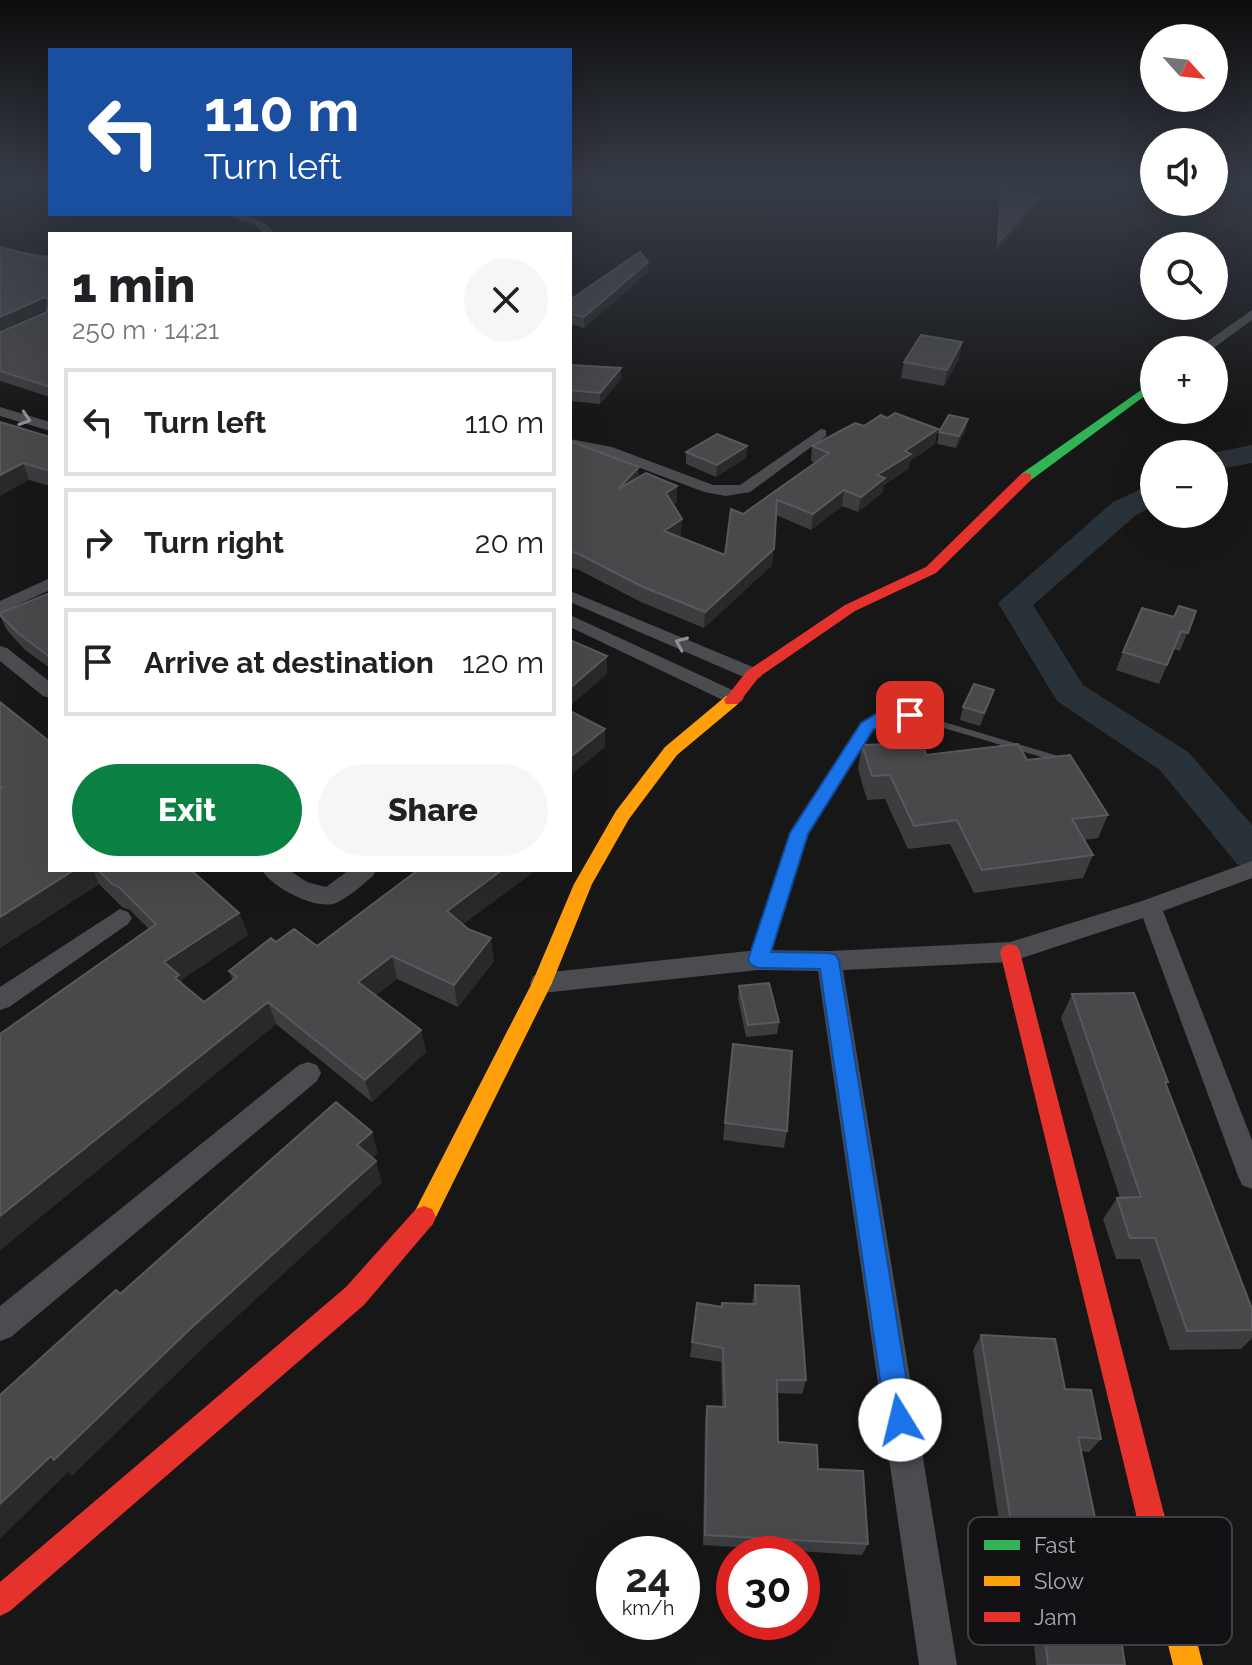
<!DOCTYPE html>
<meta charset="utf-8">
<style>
body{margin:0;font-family:Raleway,sans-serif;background:#f6f6f6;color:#202124;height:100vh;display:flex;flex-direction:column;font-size:30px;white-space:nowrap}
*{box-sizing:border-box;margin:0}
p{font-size:26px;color:#757577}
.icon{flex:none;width:44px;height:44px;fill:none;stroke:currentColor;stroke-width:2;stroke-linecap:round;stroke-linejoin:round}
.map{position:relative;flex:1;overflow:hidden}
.panel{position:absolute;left:48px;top:232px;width:524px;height:640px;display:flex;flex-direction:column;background:#fff;border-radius:0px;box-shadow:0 8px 32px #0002}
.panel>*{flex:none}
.hud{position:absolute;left:48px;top:48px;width:524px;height:168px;border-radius:0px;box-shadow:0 8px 32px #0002;background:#1a4fa0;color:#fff;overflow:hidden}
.needle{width:52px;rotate:117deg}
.tools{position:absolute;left:1140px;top:24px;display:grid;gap:16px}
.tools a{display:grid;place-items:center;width:88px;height:88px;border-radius:50%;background:#fff;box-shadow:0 8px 32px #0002;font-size:40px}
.speed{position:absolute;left:596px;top:1536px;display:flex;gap:16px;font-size:40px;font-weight:700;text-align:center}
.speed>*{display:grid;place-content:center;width:104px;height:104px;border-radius:50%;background:#fff;box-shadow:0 8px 32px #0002;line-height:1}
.speed small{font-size:20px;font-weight:400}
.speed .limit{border:12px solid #d22;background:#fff;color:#111}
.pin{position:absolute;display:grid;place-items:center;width:68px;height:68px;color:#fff;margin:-34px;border-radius:16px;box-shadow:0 4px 12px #0006}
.me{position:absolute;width:88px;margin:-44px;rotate:351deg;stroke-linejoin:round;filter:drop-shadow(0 0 6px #0008)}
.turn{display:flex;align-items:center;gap:28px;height:168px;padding:0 24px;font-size:36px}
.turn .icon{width:104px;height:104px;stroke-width:2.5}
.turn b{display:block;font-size:56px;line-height:68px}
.round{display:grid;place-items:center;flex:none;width:84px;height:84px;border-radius:42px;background:#f6f6f6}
.headline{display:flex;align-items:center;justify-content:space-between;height:136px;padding:0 24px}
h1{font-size:48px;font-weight:800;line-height:60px}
.cta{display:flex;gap:16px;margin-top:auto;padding:16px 24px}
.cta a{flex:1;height:92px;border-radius:48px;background:#0b8043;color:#fff;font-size:32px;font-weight:800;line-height:92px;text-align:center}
.cta a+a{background:#f6f6f6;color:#202124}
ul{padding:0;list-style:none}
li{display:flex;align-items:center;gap:24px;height:108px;margin:0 16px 12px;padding:0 8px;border:4px solid #e0e0e0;border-radius:0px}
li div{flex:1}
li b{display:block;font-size:30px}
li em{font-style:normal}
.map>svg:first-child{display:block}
</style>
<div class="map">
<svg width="1252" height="1665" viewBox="0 0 1252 1665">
<rect width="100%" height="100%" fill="#171717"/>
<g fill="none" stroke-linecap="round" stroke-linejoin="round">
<!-- river -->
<path fill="#2a3239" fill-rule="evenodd" d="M 1252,445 L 1252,463 L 1214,470 L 1214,454 L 1207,454 Z
M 1154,483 L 1154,505 L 1135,516 L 1033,605 L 1083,685 L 1188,752 L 1252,825 L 1252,869 L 1237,864 L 1160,770 L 1057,701 L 998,603 L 1113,502 Z"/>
<!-- lane -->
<path fill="#4b4c50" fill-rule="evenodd" d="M 910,712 L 1062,757 L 1063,759 L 1058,762 L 910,718 L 887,719 L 871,729 L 804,834 L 764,960 L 762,963 L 758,965 L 754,963 L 752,960 L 795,830 L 863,725 L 881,714 Z"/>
<!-- street -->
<path fill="#4b4c50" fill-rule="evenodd" d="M 222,214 C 244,214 261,217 276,234 L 264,234 L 255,225 Z
M 0,249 L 50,256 L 50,262 L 0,255 Z
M 1252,310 L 1252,320 L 1211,350 L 1195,350 Z
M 0,407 L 50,422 L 50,431 L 0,416 Z
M 821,429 L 826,430 L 826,436 L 750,492 L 726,496 L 704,492 L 603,454 L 570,447 L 570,439 L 612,447 L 713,485 L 740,485 Z
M 50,578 L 50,590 L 0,613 L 0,601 Z
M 570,591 L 760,670 L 763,674 L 760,678 L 746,678 L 570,602 Z
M 570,615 L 741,694 L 744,698 L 741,702 L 727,702 L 570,627 Z
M 0,646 L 7,648 L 50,682 L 50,698 L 43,696 L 0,661 Z
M 1252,861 L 1252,878 L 1163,911 L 1252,1140 L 1252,1189 L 1242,1185 L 1238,1176 L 1143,918 L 1010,962 L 843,970 L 957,1665 L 919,1665 L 818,971 L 758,970 L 542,993 L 533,990 L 530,983 L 533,976 L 542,973 L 758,950 L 829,951 L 1010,942 L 1142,901 Z
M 262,870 L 289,870 L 307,882 L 326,887 L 349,870 L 376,870 L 373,876 C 362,885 349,897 336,903 C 317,911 271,887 262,870 Z
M 120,909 L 128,912 L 132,918 L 128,924 L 9,1007 L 0,1010 L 0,987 Z
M 308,1062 L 317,1065 L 321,1073 L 317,1081 L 11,1337 L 0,1341 L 0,1306 L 299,1065 Z"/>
<!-- fast -->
<path fill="#30b455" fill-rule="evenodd" d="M 1154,381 L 1154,389 L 1031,480 L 1021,480 L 1021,474 Z"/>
<!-- slow -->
<path fill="#ff9f0a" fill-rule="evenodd" d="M 732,695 L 738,696 L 740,700 L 738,704 L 677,755 L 629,819 L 592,884 L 552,983 L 432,1225 L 424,1228 L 416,1225 L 412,1217 L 416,1209 L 532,983 L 574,884 L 616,811 L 665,747 L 726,696 Z
M 1150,1500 L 1160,1504 L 1164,1514 L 1203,1665 L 1173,1665 L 1136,1514 L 1140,1504 Z"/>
<!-- jam -->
<path fill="#e5322d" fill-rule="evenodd" d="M 1026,473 L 1031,474 L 1031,480 L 936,573 L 855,611 L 759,677 L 738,704 L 726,704 L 724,700 L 747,671 L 845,605 L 926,567 L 1021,474 Z
M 1010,944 L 1017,946 L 1020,952 L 1164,1514 L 1160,1524 L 1150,1528 L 1140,1524 L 1136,1514 L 1000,952 L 1003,946 Z
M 424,1206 L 432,1209 L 436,1217 L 432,1225 L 364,1305 L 10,1611 L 0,1616 L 0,1582 L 346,1287 L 416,1209 Z"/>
</g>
<!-- wall -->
<path fill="#3d3d3f" d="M 1001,190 L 1040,196 L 1038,204 L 996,252 L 1000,198 Z
M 0,247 L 50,260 L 50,397 L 0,381 L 0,332 L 47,312 L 48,309 L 0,330 Z
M 648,272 L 584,328 L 570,324 L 570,300 Z
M 962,342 L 959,358 L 944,386 L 901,378 L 904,362 Z
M 570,365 L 621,379 L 600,404 L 570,401 Z
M 0,422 L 50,437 L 50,486 L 29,480 Z
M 864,426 L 935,444 L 910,461 L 908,469 L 884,485 L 882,493 L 858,512 L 842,506 L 811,530 L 776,515 L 772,565 L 704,628 L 641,602 L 579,570 L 570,567 L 570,441 L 639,477 L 677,502 L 673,504 L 681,535 L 678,537 L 725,555 L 743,514 L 815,463 L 811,461 L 812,446 Z
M 966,430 L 956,448 L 937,444 L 939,432 Z
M 747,446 L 746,458 L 716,477 L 686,464 L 686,452 Z
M 50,593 L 50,668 L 25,650 L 7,630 L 0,616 L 0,613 Z
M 1196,611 L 1180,651 L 1174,649 L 1159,684 L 1116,670 L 1123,652 L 1174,617 Z
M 0,702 L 50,870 L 191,870 L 239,913 L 248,935 L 181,980 L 183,985 L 204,1002 L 233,981 L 229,971 L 276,942 L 317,946 L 418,870 L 531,870 L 532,873 L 463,924 L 494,961 L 458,1007 L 397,979 L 376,995 L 421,1030 L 426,1052 L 372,1102 L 276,1024 L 0,1250 L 149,929 L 130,910 L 122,907 L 99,884 L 0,948 Z
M 990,702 L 980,726 L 960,720 L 963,707 Z
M 862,745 L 926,755 L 1027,760 L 1108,815 L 1098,838 L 1084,840 L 1093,855 L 1083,878 L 974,893 L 950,844 L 908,849 L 885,799 L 867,800 L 858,769 Z
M 739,986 L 779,1022 L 777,1034 L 746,1037 L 738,998 Z
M 1072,994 L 1168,1082 L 1166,1085 L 1252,1309 L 1252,1338 L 1241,1349 L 1170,1350 L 1140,1259 L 1116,1259 L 1103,1219 L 1117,1198 L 1120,1198 L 1061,1018 Z
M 733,1044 L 787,1131 L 784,1148 L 723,1140 Z
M 755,1285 L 806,1380 L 802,1394 L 778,1393 L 778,1442 L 818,1469 L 868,1544 L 862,1555 L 703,1545 L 705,1419 L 707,1406 L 722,1406 L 721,1362 L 690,1357 L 697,1303 L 722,1306 L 752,1304 Z
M 981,1335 L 1065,1389 L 1101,1439 L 1089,1452 L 1081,1451 L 1125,1665 L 1036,1665 L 1023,1535 L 1001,1534 L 973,1350 Z"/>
<!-- shaded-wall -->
<path fill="#29292a" d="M 1040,196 L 1038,204 L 996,252 L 998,243 Z
M 648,262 L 648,272 L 584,328 L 584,317 Z
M 45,297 L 49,308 L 0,330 L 0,317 Z
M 962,342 L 959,358 L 944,386 L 947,370 Z
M 621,368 L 621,379 L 600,404 L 600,393 Z
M 968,419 L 966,430 L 956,448 L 959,436 Z
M 938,429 L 935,444 L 910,461 L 908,469 L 884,485 L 882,493 L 858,512 L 861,497 L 877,475 L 905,451 Z
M 747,446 L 746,458 L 716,477 L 717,465 Z
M 23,463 L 29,480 L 0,496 L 0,475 Z
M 639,467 L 639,482 L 618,489 Z
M 677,486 L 677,502 L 666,509 L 666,493 Z
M 844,490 L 842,506 L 811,530 L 813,514 Z
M 682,519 L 681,535 L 663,547 L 664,531 Z
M 774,549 L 772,565 L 704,628 L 705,612 Z
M 607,656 L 607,674 L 570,706 L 570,688 Z
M 994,690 L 990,702 L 980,726 L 984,713 Z
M 605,729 L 605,747 L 570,776 L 570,757 Z
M 74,870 L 93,870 L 99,884 L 0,948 L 0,917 Z
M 502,870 L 531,870 L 532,873 L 450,934 L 447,911 Z
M 239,913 L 248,935 L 181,980 L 189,998 L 164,962 Z
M 491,938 L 494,961 L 458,1007 L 454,985 Z
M 392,956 L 397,979 L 364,1004 L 358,982 Z
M 268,1002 L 276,1024 L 0,1250 L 0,1216 Z
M 421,1030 L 426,1052 L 372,1102 L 365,1080 Z
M 372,1132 L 378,1153 L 364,1167 L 357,1145 Z
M 376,1161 L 382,1183 L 203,1348 L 72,1476 L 68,1472 L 0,1539 L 0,1504 L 51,1456 Z"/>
<!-- building -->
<path fill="#49494c" stroke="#58595d" stroke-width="2" d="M 1001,190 L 1040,196 L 998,243 Z
M 0,247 L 50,260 L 50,387 L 0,371 L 0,332 L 47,312 L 49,300 L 45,297 L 0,317 Z
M 640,252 L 648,262 L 584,317 L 570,314 L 570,300 Z
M 921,335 L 962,342 L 947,370 L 904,362 Z
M 570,365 L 621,368 L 600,393 L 570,390 Z
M 895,413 L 938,429 L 905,451 L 911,454 L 877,475 L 885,478 L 861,497 L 844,490 L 813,514 L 777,500 L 774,549 L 705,612 L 641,586 L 579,554 L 570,551 L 570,441 L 639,467 L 618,489 L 646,473 L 677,486 L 666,493 L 682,519 L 664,531 L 725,555 L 731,509 L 743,514 L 829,453 L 812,446 L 855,423 L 864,426 L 881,415 L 887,418 Z
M 949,415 L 968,419 L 959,436 L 939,432 Z
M 0,422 L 50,437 L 50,471 L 23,463 L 0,475 Z
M 717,434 L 747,446 L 717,465 L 686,452 Z
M 50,593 L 50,657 L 18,633 L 0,615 L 0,613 Z
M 1179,606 L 1196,611 L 1188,633 L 1181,631 L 1167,665 L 1123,652 L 1142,608 L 1174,617 Z
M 570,640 L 607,656 L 570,688 Z
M 974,684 L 994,690 L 984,713 L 963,707 Z
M 0,702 L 50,742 L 50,870 L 74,870 L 0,917 L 0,788 L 2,787 L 0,786 Z
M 570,711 L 605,729 L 570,757 Z
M 922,743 L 926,755 L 1018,744 L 1027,760 L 1070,755 L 1108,815 L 1072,819 L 1093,855 L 982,870 L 957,820 L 914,826 L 890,775 L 872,776 L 862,745 Z
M 98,870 L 191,870 L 239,913 L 164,962 L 179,975 L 175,978 L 204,1002 L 237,977 L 229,971 L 271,938 L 276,942 L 294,929 L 317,946 L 418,870 L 502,870 L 447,911 L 468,929 L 491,938 L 454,985 L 392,956 L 358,982 L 421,1030 L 365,1080 L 268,1002 L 0,1216 L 0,1034 L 156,924 L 119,887 L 112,884 Z
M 769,983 L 779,1022 L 748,1025 L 739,986 Z
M 1134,993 L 1168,1082 L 1165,1082 L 1252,1309 L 1252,1330 L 1187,1331 L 1155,1238 L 1130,1238 L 1117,1198 L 1141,1197 L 1072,994 Z
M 733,1044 L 792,1051 L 787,1131 L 725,1123 Z
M 336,1102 L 372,1132 L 357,1145 L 376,1161 L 190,1329 L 54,1460 L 51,1456 L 0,1504 L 0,1395 L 116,1290 L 120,1294 Z
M 755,1285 L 799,1286 L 806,1380 L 777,1380 L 778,1442 L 817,1445 L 818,1469 L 863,1471 L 868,1544 L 705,1535 L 707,1406 L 725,1407 L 723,1348 L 692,1342 L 697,1303 L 722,1307 L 722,1303 L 756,1304 Z
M 981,1335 L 1055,1339 L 1065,1389 L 1091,1390 L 1101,1439 L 1078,1437 L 1100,1541 L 1107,1542 L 1125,1665 L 1048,1665 L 1033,1524 L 1011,1522 Z"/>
<!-- one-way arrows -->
<defs><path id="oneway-chevron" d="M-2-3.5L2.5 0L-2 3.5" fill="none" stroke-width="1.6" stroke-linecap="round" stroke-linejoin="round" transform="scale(2)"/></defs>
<g stroke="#8c9099">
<use href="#oneway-chevron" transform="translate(25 419) rotate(18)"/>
<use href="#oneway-chevron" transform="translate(681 643) rotate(-157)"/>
</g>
<!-- sky -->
<linearGradient id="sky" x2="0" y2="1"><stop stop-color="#0d0d0d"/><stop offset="0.44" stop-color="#363c47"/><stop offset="1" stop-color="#363c47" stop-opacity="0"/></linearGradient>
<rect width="1252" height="416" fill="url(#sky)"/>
<!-- route -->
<path fill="#1a73e8" stroke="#114b97" stroke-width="2" d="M 910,710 L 916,711 L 918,715 L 916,719 L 888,721 L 873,730 L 808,834 L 771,952 L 829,953 L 836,955 L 839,961 L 913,1420 L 909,1430 L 900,1434 L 890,1430 L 886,1420 L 820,969 L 758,968 L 751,965 L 748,960 L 790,833 L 861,723 L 879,712 Z"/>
<!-- legend -->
<rect x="968" y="1517" width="264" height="128" rx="12" fill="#111113" stroke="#3e4045" stroke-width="2"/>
<rect x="984" y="1540" width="36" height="10" fill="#30b455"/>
<rect x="984" y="1576" width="36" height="10" fill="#ff9f0a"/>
<rect x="984" y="1612" width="36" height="10" fill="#e5322d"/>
<g font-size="22" fill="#a8adb8">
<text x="1034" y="1553">Fast</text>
<text x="1034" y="1589">Slow</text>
<text x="1034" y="1625">Jam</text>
</g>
</svg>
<div class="tools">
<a><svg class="needle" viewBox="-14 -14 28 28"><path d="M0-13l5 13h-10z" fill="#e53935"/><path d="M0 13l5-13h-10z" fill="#757577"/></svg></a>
<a><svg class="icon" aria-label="sound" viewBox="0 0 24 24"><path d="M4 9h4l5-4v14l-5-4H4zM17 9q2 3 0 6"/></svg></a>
<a><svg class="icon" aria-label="search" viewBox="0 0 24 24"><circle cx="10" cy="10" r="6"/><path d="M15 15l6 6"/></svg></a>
<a>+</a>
<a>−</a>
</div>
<div class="speed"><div>24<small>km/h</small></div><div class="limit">30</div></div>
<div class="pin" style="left:910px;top:715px;background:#d93025"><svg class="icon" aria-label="arrive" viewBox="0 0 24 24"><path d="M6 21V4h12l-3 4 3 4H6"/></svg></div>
<svg class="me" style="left:900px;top:1420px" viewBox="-20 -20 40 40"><circle r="19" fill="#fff"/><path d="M0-13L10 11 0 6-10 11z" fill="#1a73e8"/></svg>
<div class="hud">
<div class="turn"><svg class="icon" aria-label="left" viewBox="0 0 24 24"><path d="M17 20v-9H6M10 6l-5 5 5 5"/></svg><div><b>110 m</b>Turn left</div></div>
</div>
<section class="panel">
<div class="headline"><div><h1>1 min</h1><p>250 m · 14:21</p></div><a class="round"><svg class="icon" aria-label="close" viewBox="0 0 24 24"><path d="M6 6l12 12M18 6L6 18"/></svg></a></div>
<ul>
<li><svg class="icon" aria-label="left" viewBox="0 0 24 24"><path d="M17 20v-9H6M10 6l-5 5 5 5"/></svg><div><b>Turn left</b></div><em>110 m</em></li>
<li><svg class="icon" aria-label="right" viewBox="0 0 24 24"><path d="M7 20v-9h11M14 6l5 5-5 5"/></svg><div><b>Turn right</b></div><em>20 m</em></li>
<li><svg class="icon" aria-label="arrive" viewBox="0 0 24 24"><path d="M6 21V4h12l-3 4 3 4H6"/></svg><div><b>Arrive at destination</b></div><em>120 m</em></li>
</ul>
<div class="cta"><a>Exit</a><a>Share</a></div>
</section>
</div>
